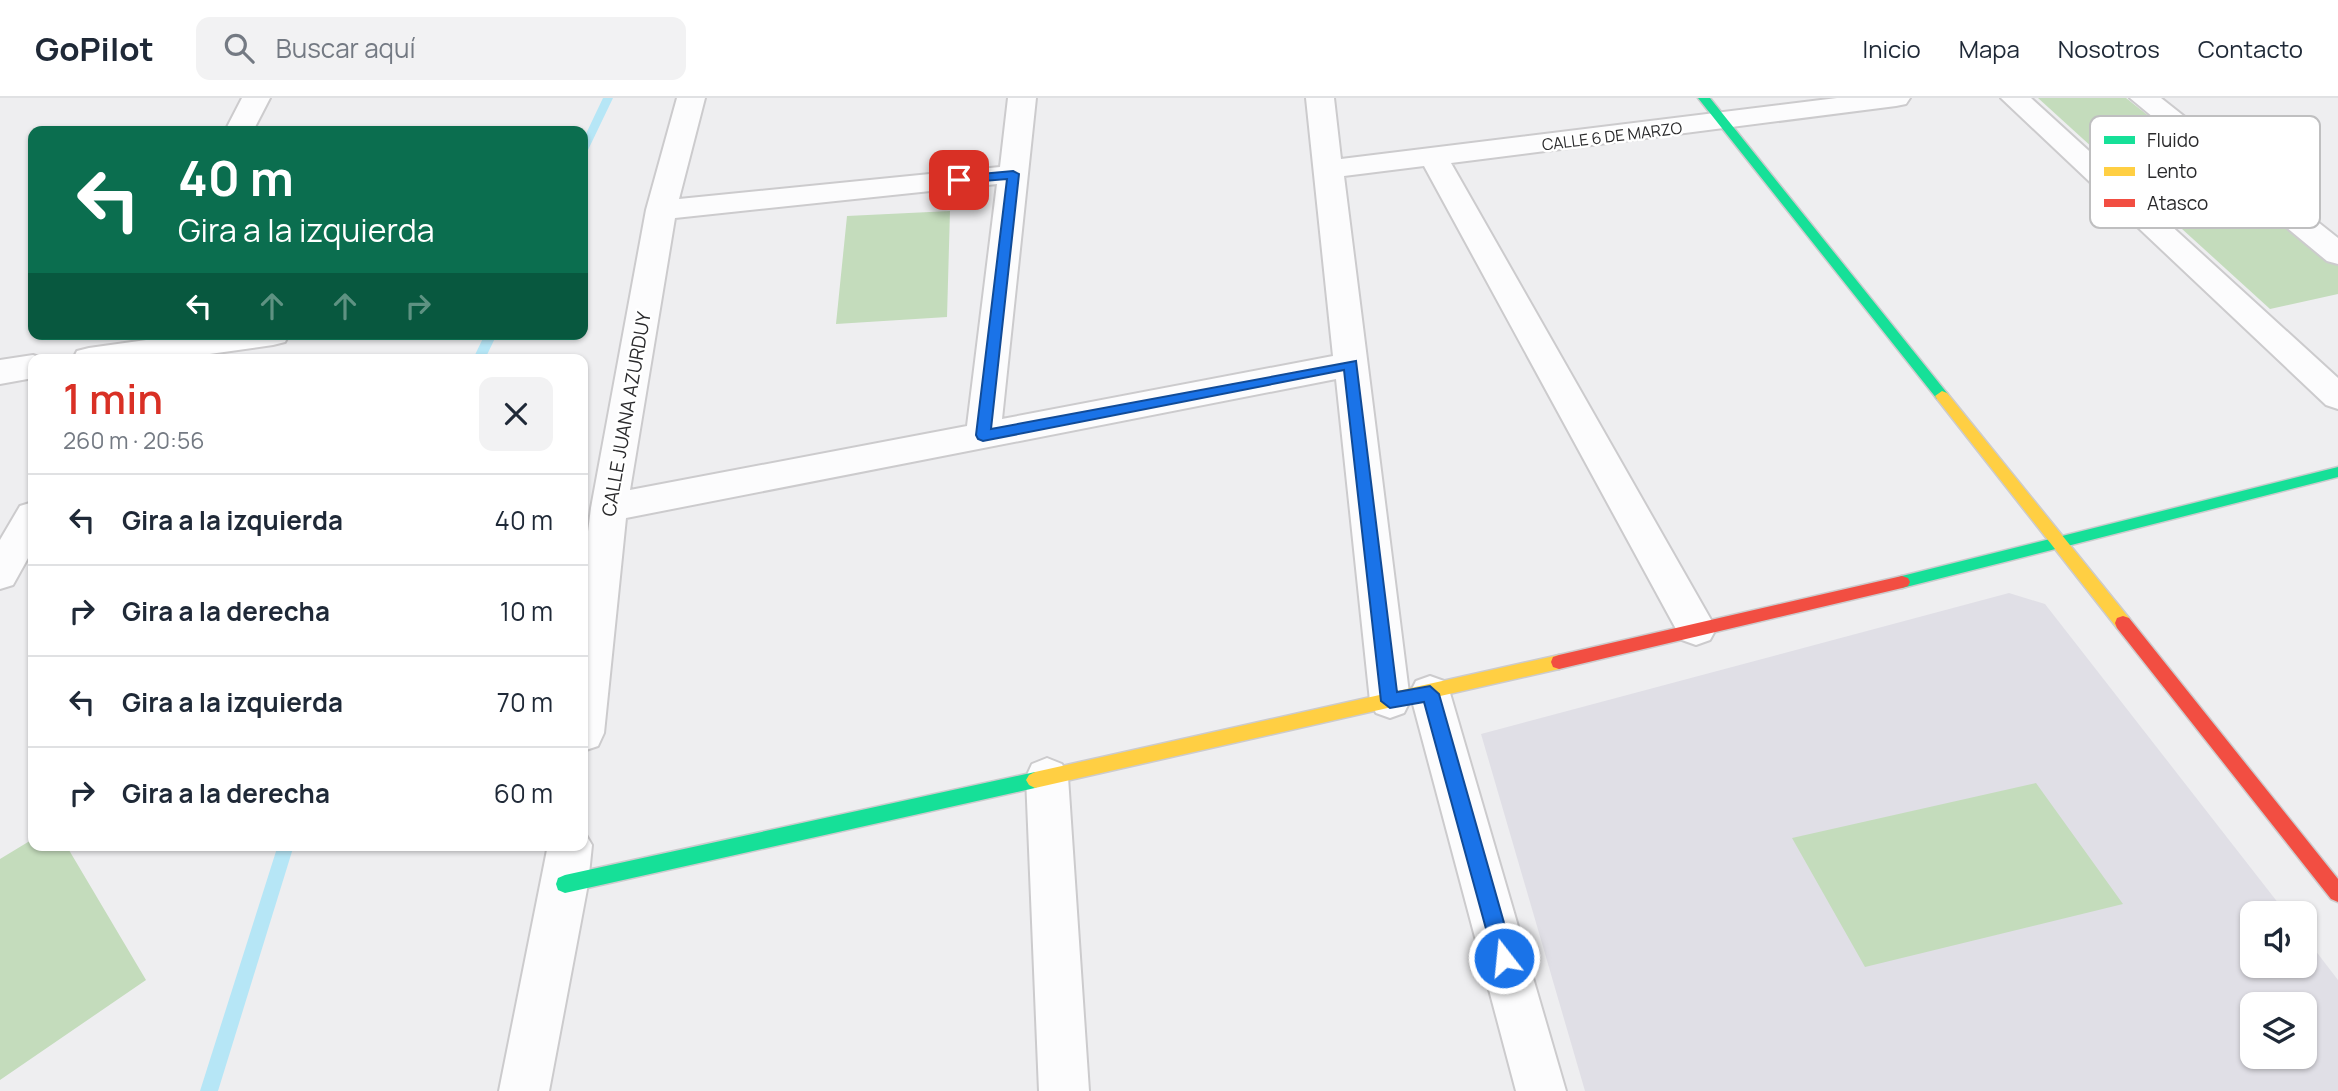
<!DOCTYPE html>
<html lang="es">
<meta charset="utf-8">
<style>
body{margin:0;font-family:Manrope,sans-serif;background:#f2f2f3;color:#1f2937;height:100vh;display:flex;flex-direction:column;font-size:26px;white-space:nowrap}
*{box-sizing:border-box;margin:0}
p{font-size:23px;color:#747a83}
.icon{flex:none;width:38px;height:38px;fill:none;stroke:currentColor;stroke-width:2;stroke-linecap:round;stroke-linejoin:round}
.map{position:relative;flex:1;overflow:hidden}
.drawer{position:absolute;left:28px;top:256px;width:560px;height:497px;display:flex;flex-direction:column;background:#fff;border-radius:14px;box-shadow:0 2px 5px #0004}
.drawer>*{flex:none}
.hud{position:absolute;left:28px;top:28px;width:560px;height:214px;border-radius:14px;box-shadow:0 2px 5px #0004;background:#0b6e4f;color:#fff;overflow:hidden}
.buttons{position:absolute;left:2240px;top:803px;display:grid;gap:14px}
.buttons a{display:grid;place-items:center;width:77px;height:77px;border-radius:14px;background:#fff;box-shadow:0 2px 5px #0004;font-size:35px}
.pin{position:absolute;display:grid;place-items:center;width:60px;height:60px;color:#fff;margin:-30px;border-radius:14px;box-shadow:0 4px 10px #0006}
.me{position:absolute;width:77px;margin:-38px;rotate:344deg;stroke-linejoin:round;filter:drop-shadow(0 0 5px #0008)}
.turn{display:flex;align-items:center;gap:24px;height:147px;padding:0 35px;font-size:32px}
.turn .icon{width:91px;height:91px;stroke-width:2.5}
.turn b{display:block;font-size:49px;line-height:60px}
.lanes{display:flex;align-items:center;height:66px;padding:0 35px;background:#0003;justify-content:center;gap:35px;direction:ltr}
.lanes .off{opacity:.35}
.round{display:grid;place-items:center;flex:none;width:74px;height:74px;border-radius:14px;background:#f2f2f3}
.overview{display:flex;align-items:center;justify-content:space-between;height:119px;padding:0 35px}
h1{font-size:42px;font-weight:600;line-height:52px;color:#d93025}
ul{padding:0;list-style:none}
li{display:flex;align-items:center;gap:21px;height:91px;padding:0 35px;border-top:2px solid #e0e1e3}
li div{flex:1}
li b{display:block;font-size:26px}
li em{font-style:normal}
header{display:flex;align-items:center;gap:42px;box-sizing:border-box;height:98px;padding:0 35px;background:#fff;border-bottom:2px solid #e0e1e3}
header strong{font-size:33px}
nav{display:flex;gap:38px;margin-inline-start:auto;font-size:24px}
.search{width:490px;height:63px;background:#f2f2f3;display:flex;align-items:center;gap:18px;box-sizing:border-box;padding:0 24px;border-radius:14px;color:#747a83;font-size:26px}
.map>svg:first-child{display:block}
</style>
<header>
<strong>GoPilot</strong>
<div class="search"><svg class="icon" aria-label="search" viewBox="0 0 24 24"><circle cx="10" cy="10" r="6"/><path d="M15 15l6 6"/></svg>Buscar aquí</div>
<nav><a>Inicio</a><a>Mapa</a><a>Nosotros</a><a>Contacto</a></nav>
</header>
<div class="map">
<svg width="2338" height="993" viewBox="0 0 2338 993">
<rect width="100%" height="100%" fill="#eeeef0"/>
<!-- built -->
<path fill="#e0dfe6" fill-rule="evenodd" d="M 2009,495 L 2045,506 L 2286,815 L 2252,816 L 2252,868 L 2305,868 L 2305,839 L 2338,882 L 2338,993 L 1585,993 L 1481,636 ZM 2252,906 L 2305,906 L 2305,959 L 2252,959 Z"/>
<!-- green -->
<path fill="#c4dcbc" d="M 2038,0 L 2126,0 L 2338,168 L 2338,196 L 2270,211 Z
M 950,113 L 947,219 L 836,226 L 847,118 Z
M 2036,685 L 2123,806 L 1865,869 L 1792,740 Z
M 33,741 L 33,747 L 66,747 L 146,882 L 0,982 L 0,761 Z"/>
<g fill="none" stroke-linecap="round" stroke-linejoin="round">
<!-- stream -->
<path fill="#b6e6f6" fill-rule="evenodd" d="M 603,0 L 613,0 L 588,52 L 583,55 L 583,42 Z
M 485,236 L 497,236 L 485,261 L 473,261 Z
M 278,747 L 294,747 L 218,993 L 200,993 Z"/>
<defs>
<path id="street" d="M 242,0 L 270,0 L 253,33 L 225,33 Z
M 677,0 L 705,0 L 679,101 L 1000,69 L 1008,0 L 1036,0 L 1002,321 L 1333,258 L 1306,0 L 1334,0 L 1341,61 L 1837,0 L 1910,0 L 1906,6 L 1896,8 L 1451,65 L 1710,520 L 1716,531 L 1710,542 L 1696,547 L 1682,542 L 1424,68 L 1344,78 L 1410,603 L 1404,615 L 1390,620 L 1376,615 L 1370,603 L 1336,281 L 626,420 L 604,635 L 598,648 L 583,653 L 583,473 L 591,410 L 646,112 ZM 997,86 L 967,328 L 630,392 L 675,120 Z
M 2001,0 L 2031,0 L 2338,280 L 2338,311 L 2326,307 Z
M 2130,0 L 2161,0 L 2338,140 L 2338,166 L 2327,163 Z
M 189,236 L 289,236 L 285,244 L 273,247 L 174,261 L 73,261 L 77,253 L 89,250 Z
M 33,257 L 44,261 L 33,261 L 33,280 L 0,286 L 0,262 Z
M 33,404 L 33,451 L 13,487 L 0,491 L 0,442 L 20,408 Z
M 1430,578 L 1444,583 L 1450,595 L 1566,993 L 1516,993 L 1410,595 L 1416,583 Z
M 1047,660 L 1062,666 L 1068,679 L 1089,993 L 1039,993 L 1026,679 L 1032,666 Z
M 583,732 L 592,747 L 588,786 L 549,993 L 499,993 L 548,747 L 583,747 Z"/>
<path id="fast" d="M 1698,0 L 1710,0 L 1947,295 L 1949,298 L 1947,301 L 1937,301 Z
M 2338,369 L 2338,379 L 1902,490 L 1896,488 L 1894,484 L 1896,480 L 1902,478 Z
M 1035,674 L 1041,677 L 1044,682 L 1041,687 L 1035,690 L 565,795 L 558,792 L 556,786 L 558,780 L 565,777 Z"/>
<path id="slow" d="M 1942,293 L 1947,295 L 2129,520 L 2131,525 L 2129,530 L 2117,530 L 1937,301 L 1935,298 Z
M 1559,557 L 1565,559 L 1567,564 L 1565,569 L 1559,571 L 1035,690 L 1029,687 L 1026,682 L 1029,677 L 1035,674 Z"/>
<path id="jam" d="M 1902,478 L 1908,480 L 1910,484 L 1908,488 L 1902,490 L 1559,571 L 1553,569 L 1551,564 L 1553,559 L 1559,557 Z
M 2123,518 L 2129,520 L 2338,781 L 2338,804 L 2331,801 L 2117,530 L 2115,525 L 2117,520 Z"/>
</defs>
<!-- street casing -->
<use href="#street" stroke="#cccbcd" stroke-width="4"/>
<!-- fast casing -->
<use href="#fast" stroke="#cccbcd" stroke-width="3"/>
<!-- slow casing -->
<use href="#slow" stroke="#cccbcd" stroke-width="3"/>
<!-- jam casing -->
<use href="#jam" stroke="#cccbcd" stroke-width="3"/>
<!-- street -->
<use href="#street" fill="#fcfcfd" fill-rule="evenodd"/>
<!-- fast -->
<use href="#fast" fill="#16e098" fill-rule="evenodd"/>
<!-- slow -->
<use href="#slow" fill="#ffcf43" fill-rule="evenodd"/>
<!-- jam -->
<use href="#jam" fill="#f24e42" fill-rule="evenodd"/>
</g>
<!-- route -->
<path fill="#1a73e8" stroke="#114b97" stroke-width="2" d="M 1013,73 L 1019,76 L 991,331 L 1356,263 L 1397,594 L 1430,588 L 1439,596 L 1514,860 L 1511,867 L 1504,870 L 1497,867 L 1494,860 L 1424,604 L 1390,610 L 1381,603 L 1344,272 L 983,343 L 978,341 L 976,337 L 1007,81 L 959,85 L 953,82 L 959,78 Z"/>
<g text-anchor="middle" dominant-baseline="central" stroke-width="5" stroke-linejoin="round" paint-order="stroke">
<!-- far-street labels -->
<g font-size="16" fill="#2a2a2c" stroke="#fff">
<text transform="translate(1612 38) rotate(-7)">CALLE 6 DE MARZO</text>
</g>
<!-- street labels -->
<g font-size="19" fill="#2a2a2c" stroke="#fff">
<text transform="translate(626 316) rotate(-80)">CALLE JUANA AZURDUY</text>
</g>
</g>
<!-- legend -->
<rect x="2090" y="18" width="230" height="112" rx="10" fill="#fff" stroke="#bfbfc0" stroke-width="2"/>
<rect x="2104" y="38" width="31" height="8" fill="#16e098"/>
<rect x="2104" y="69" width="31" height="9" fill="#ffcf43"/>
<rect x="2104" y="101" width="31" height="8" fill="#f24e42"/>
<g font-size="19" fill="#2a2a2c">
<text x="2147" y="49">Fluido</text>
<text x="2147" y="80">Lento</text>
<text x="2147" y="112">Atasco</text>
</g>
</svg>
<div class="buttons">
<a><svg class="icon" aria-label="sound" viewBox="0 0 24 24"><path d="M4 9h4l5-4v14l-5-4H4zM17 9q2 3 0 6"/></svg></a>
<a><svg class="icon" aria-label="layers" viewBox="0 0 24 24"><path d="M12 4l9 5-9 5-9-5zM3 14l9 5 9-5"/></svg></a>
</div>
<div class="pin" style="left:959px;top:82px;background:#d93025"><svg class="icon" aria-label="arrive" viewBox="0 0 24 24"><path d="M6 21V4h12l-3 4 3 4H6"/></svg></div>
<svg class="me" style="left:1504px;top:860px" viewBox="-20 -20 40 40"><circle r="17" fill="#1a73e8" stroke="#fff" stroke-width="3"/><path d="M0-11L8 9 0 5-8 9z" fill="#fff"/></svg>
<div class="hud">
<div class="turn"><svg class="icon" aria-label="left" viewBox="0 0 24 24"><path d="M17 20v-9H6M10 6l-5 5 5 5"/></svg><div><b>40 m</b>Gira a la izquierda</div></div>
<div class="lanes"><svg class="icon" aria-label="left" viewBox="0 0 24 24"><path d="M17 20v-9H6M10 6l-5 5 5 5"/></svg><svg class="icon off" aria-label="ahead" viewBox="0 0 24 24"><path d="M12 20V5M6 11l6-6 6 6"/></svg><svg class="icon off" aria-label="ahead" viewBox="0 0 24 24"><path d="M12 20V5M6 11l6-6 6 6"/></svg><svg class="icon off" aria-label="right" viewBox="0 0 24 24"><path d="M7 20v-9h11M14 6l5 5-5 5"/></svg></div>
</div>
<section class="drawer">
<div class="overview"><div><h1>1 min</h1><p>260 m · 20:56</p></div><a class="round"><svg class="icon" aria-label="close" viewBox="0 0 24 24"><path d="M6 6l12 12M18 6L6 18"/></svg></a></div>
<ul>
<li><svg class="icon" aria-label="left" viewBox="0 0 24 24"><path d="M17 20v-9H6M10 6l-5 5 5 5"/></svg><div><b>Gira a la izquierda</b></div><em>40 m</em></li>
<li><svg class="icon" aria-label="right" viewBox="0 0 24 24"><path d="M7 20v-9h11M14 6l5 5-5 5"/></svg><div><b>Gira a la derecha</b></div><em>10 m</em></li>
<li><svg class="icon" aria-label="left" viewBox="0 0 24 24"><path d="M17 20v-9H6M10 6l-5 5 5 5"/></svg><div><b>Gira a la izquierda</b></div><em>70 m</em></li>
<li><svg class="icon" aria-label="right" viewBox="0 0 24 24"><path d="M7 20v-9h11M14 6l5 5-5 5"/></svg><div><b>Gira a la derecha</b></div><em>60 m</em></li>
</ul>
</section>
</div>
